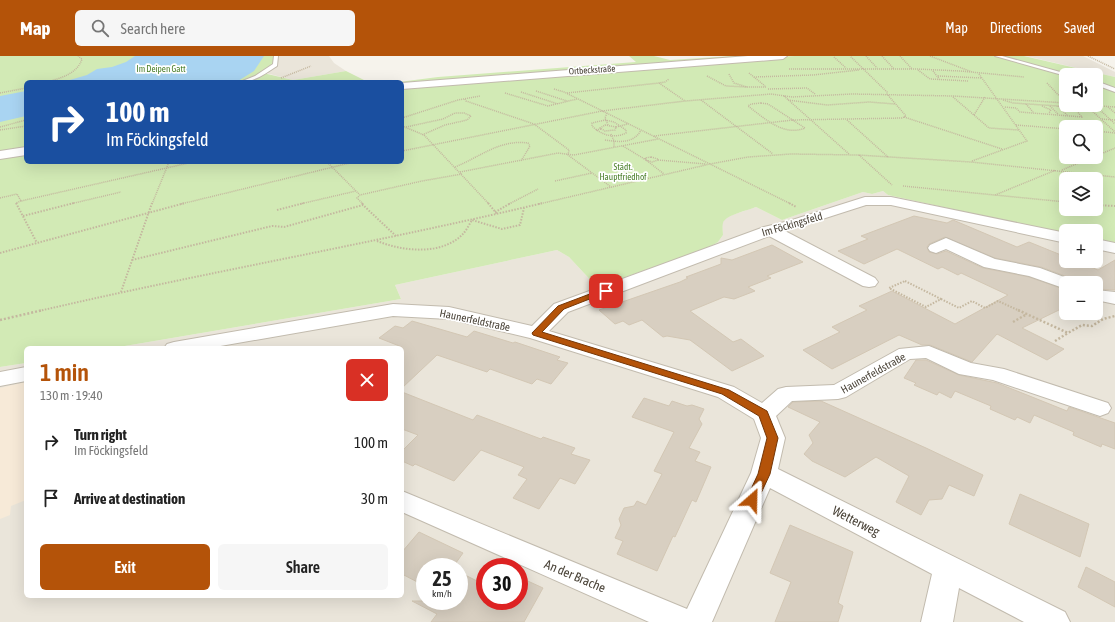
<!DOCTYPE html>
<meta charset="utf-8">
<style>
body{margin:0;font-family:"Asap Condensed",sans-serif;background:#f6f6f6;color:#222;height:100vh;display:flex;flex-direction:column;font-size:15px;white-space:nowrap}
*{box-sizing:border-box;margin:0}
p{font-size:13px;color:#767676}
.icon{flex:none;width:22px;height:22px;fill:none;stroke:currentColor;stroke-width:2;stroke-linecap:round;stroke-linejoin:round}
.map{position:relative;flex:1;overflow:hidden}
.side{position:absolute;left:24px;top:290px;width:380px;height:252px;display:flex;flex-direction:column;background:#fff;border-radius:6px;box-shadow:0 4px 16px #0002}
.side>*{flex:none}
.hud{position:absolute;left:24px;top:24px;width:380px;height:84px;border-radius:6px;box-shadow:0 4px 16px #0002;background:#1a4fa0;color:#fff;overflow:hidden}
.fabs{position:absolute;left:1059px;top:12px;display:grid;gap:8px}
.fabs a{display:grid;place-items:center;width:44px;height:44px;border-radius:6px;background:#fff;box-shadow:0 4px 16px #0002;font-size:20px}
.speed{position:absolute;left:416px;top:502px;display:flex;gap:8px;font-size:20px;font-weight:700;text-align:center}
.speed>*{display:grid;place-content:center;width:52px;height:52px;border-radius:50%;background:#fff;box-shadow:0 4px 16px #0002;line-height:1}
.speed small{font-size:10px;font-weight:400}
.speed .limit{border:6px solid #d22;background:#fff;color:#111}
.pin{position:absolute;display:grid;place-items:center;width:34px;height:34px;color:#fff;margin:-17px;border-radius:8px;box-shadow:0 2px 6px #0006}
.me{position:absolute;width:44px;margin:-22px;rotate:25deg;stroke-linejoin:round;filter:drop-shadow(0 0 3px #0008)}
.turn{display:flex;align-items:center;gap:14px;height:84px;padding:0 16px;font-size:18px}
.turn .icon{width:52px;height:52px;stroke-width:2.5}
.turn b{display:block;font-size:28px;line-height:34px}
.round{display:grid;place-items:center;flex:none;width:42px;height:42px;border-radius:6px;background:#f6f6f6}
.overview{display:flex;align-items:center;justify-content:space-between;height:68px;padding:0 16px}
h1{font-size:24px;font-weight:600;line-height:30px;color:#b45309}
.cta{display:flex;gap:8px;margin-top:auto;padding:8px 16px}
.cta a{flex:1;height:46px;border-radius:6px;background:#b45309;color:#fff;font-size:16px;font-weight:600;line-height:46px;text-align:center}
.cta a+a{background:#f6f6f6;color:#222}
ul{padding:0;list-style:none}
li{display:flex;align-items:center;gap:12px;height:56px;padding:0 16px}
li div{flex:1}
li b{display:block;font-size:15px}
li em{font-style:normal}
header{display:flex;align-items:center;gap:24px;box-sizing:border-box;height:56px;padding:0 20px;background:#b45309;color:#fff}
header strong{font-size:19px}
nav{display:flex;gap:22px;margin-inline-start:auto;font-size:14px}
.search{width:280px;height:36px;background:#f6f6f6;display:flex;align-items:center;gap:10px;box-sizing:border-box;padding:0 14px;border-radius:6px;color:#767676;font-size:15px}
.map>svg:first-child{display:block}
</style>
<header>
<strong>Map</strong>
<div class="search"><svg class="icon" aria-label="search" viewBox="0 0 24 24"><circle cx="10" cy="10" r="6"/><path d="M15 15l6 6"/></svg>Search here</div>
<nav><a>Map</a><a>Directions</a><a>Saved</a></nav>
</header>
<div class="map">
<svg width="1115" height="566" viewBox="0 0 1115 566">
<rect width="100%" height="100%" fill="#f6f3ec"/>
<!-- residential -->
<path fill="#eae5da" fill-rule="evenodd" d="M 278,0 L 329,0 L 334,7 L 346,15 L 293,24 L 266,17 L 277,9 Z
M 1026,0 L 1083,0 L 1115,16 L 1115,21 Z
M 883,135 L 888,139 L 1066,178 L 1066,205 L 1096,205 L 1096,184 L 1115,188 L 1115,566 L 0,566 L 0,311 L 26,307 L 26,540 L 402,540 L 402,292 L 113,292 L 401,243 L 395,229 L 557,194 L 569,201 L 597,231 L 707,192 L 718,186 L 723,179 L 722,168 L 724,164 L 729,160 L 756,151 L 782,164 L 863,136 L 872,138 ZM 1066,227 L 1096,227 L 1096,257 L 1066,257 ZM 425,511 L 459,511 L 459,545 L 425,545 ZM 485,511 L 519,511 L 519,545 L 485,545 Z"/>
<!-- commercial -->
<path fill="#f7ead8" d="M 26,326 L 26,444 L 11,450 L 10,459 L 0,463 L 0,332 Z"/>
<!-- green -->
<path fill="#d2eab5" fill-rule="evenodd" d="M 0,0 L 273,0 L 275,4 L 273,9 L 263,17 L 293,24 L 346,15 L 368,26 L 26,26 L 26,93 L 0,98 Z
M 629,0 L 654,0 L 670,4 L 734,0 L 772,0 L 775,1 L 795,0 L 1024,0 L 1115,21 L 1115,188 L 1096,184 L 1096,175 L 1066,175 L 1066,178 L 888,139 L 883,135 L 872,138 L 863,136 L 782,164 L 756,151 C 749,154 725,159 723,167 C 722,170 723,176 723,179 L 718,186 L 708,192 L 597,231 L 569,201 L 557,194 L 395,229 L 401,243 L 113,292 L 26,292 L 26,307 L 0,311 L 0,101 L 26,96 L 26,106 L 402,106 L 402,26 L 399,26 L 438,21 L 636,6 ZM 1066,19 L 1096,19 L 1096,49 L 1066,49 ZM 1066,71 L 1096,71 L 1096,101 L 1066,101 ZM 1066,123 L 1096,123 L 1096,153 L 1066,153 Z"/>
<!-- water -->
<path fill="#a9d4f2" d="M 135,0 L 264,0 L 254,15 L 238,25 L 63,26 L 87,19 L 97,13 L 112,11 L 126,6 Z
M 26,35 L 26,60 L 0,66 L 0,40 Z"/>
<!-- building -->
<path fill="#d8cfc1" stroke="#d3c7b4" d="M 914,160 L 947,167 L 953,164 L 1017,191 L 1029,186 L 1066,201 L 1066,205 L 1076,205 L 1098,214 L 1115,204 L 1115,234 L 1096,233 L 1096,227 L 1075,227 L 1073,223 L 1041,211 L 995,202 L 945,181 L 929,188 L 927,191 L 929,196 L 937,198 L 946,195 L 983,212 L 1029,221 L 1066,234 L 1066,256 L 1061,253 L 1022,272 L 1064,293 L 1047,304 L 997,278 L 972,306 L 930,289 L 922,289 L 899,279 L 832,313 L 803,294 L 840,276 L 832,271 L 867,254 L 859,250 L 892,235 L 955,268 L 1008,239 L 961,217 L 958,219 L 942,211 L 938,213 L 897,193 L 864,208 L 838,195 L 868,183 L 861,180 Z
M 772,189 L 803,206 L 767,220 L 771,222 L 748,231 L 755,235 L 734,243 L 724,241 L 690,255 L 733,286 L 741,283 L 764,300 L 732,315 L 690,284 L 667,280 L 663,281 L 642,264 L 629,269 L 623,265 L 615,268 L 599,254 L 680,226 L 688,222 L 686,221 L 721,208 L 721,202 L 732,204 Z
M 412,265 L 467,281 L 474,275 L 513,287 L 515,286 L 560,301 L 557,304 L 568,307 L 551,328 L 537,323 L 532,328 L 490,313 L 487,316 L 437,299 L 402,332 L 402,291 L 379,282 L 395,270 L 403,272 Z
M 916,304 L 926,304 L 959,319 L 997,327 L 1067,355 L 1069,351 L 1115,367 L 1115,393 L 1102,388 L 1101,391 L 1073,379 L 1074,376 L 1034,359 L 1030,367 L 1017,361 L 1015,364 L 990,353 L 991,350 L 955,335 L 951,342 L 939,336 L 937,339 L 914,329 L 916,327 L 904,322 Z
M 402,336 L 473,364 L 477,359 L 541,383 L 543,381 L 575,392 L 571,398 L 590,404 L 575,428 L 560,422 L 539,453 L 513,442 L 527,423 L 518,419 L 524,411 L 481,394 L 454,425 L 415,408 L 413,410 L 402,405 L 402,395 L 418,379 L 402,373 Z
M 644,342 L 669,350 L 672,345 L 687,350 L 692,349 L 704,353 L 699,363 L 702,368 L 689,392 L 700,396 L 695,405 L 711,411 L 696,446 L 692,444 L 675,481 L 673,480 L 657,515 L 617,498 L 623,485 L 615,482 L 621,469 L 619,463 L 624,452 L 634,450 L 637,445 L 646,449 L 662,418 L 654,415 L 674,376 L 632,361 Z
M 821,345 L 926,392 L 983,419 L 974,440 L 949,429 L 942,443 L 929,444 L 921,459 L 896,446 L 909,420 L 876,401 L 845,421 L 812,405 L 804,398 L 813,387 L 809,379 L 820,366 L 788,351 L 793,346 Z
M 1020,438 L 1089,468 L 1080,501 L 1009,468 Z
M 790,469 L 853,496 L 838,547 L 843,550 L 838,566 L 775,566 L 791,526 L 770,517 Z
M 419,476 L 463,497 L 453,511 L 425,511 L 425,530 L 402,518 L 402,496 Z
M 1086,511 L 1115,526 L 1115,551 L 1078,531 Z
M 459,516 L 485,529 L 485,545 L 519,545 L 519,521 L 543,532 L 524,566 L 431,566 L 437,558 L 412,545 L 459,545 Z"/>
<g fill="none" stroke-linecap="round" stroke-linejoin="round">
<defs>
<path id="lane" d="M 274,0 L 278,0 L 277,10 C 265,18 254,26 240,26 L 255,20 L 273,8 Z
M 995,0 L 1002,0 L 1071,19 L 1066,20 Z
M 1096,25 L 1115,32 L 1115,36 L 1096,29 Z"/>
<path id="street" d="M 748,0 L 787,0 L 783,3 L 402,33 L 402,27 Z
M 26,91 L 26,99 L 0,103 L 0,95 Z
M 865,141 L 891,141 L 1066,177 L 1066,187 L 891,149 L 866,149 L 785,175 L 875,222 L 878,226 L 875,230 L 869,231 L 863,230 L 769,180 L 568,256 L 549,275 L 734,331 L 762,347 L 778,333 L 786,331 L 834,329 L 899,293 L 929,290 L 971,307 L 1004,313 L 1108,347 L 1111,352 L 1108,357 L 1100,360 L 993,324 L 959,318 L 926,302 L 910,303 L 846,341 L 838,343 L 792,345 L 776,360 L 785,382 L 778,413 L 1065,556 L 1070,566 L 1024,566 L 959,532 L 953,566 L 921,566 L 932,518 L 770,432 L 712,566 L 649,566 L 402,456 L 402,435 L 687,553 L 751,417 L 761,382 L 754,363 L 718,341 L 530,282 L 449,263 L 393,260 L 209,292 L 164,292 L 167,288 L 174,286 L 393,248 L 449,251 L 532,270 L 554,248 L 764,171 L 789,165 Z
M 946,182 L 995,203 L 1040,212 L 1072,224 L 1074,227 L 1066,227 L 1066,233 L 1029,220 L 984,211 L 946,193 L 936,197 L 930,195 L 928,192 L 930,189 Z
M 1096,183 L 1115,187 L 1115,197 L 1096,193 Z
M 1096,234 L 1115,236 L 1115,248 L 1096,244 Z
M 26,311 L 26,325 L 0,330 L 0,316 Z"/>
</defs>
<!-- lane casing -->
<use href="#lane" stroke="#c2bbae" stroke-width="2"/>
<!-- street casing -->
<use href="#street" stroke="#c2bbae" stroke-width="2"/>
<!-- path-far2 -->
<path stroke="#c4b79f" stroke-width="1.5" stroke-dasharray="1 1" stroke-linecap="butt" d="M 866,0 L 877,12
M 882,0 L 894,13
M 900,0 L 912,13
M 930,0 L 972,16
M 1088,0 L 1115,13
M 834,1 L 846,12
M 789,13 L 917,13 L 960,15 L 1024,21
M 918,14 L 930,23 L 968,25
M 933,15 L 940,24
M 749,17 L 765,30
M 729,18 L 734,27 L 747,31 L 766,31
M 707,20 L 726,30 L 747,31
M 938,20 L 982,22
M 754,21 L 813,19 L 859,14
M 281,22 L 311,10
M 47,26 C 61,22 77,18 82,3 L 78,0
M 659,27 L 685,45
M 1047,27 L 1066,47
M 554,33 L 564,36 L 791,148
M 768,33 L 807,32 L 815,38
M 536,35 L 567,45
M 521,36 L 558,48
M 0,37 L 26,32
M 505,37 L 548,50 L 577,43
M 567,37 L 659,27 L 665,26 L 669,23
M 784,40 L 849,98
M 953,41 L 989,72 L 1019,74
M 465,43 L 466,45 L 534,68 L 569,94 L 568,99 L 611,131
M 701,44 L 773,98
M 788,44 L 827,49 L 869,46 L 895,48
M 1003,44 L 1013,47 L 1073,51 L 1082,61 L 1020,56 L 1016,52 L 1004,51
M 761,47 L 768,48 L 805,72 C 784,81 764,62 748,50 L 751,48 Z
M 1026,48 L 1033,56
M 1088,49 L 1115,51
M 1042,50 L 1051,54 L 1049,57
M 1050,50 L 1058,58
M 1058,50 L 1067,59
M 1108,51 L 1115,57
M 1090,53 L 1115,76
M 1099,53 L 1115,68
M 607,57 L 605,62 L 608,69
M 974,59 L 985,41
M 904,61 L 1002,93
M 402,62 L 458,44 L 480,40
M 1102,63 L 1115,64
M 605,64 L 614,66 L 626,74 L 626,77 C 614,83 601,79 592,70 L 592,67 Z
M 847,64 L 888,101
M 605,69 L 616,71 L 615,74 L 605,75 L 600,72 Z
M 1016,69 L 1066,73
M 402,70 L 424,79 L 489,148
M 0,71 L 26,64
M 406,71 L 443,63 L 455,57 L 464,57 L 471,60 L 467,64 L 445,69 L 422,79
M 616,71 L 628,68
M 0,74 L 26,70
M 596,74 L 601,73
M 1096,75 L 1115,77
M 611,78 L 614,85 L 614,91
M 654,80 L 793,64 L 902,62 L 906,60 L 887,38 L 887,36 L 850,0
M 605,84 C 618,86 634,88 641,74
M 623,90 L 646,104 L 664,118
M 402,95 L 602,55 L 685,45 L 771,38 L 792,41 L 852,38 L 953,40 L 1066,47
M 859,99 L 892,129
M 1096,100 L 1115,92
M 651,101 L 658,103 L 658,104 L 652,106 L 646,104 L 645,102 Z
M 658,104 L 706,108
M 972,105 L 1027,85 L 979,18
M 327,106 L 360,139
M 455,111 C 480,101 500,83 528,87 L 530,90 L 521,105
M 1062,114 L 1093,101
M 460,116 L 558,97 L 574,99 L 658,83
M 555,125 L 592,117
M 903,130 L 1066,146
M 995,139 L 1056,114
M 0,142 L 17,138 L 21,145 L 193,106
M 17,148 L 16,147 L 21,145
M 70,148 L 121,136
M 152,148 L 169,106
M 181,148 L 354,106
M 300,148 L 356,135
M 363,148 L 357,142 L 360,139 L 422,125 L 462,118
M 509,148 L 538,133
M 539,148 L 710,108 L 748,101 L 791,98 L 858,99 L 971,106 L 1115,121"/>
<!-- path-far1 -->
<path stroke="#c4b79f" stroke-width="2" stroke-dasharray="1.5 1.5" stroke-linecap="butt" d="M 16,147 L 37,187
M 362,147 L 363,149
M 488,147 L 497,158
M 789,147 L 796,151
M 1096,149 L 1115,150
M 277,154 L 304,147
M 495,156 L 511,147
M 23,160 L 74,147
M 377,185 C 402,195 440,200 462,179 C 466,175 469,169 472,164 L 502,173 L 520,169 L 524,152
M 0,197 L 185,147
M 132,204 L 272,170 L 284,171 L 363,149 L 397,181
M 905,225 L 941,243 L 926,251 L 889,232 Z
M 121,236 L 152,147
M 941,243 L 959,252 L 972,245 L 985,252 L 998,245 L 1020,255
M 39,255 C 206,216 376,187 543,147"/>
<!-- path -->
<path stroke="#c4b79f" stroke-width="2.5" stroke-dasharray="2 2" stroke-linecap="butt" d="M 1018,254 L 1068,277 L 1082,269 L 1092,270 L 1103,263 L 1115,260
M 0,264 L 43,254
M 1013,266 L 1027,258
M 1055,285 L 1068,277"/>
<!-- lane -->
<use href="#lane" fill="#fff" fill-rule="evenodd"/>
<!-- street -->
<use href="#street" fill="#fff" fill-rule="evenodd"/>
</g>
<!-- route -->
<path fill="#b45309" stroke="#753606" d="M 603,233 L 609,233 L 610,235 L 564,253 L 542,276 L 729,334 L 767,355 L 778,382 L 770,418 L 756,448 L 752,449 L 747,448 L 746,444 L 758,418 L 767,382 L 759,360 L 722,338 L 533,279 L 532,277 L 558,250 Z"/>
<g text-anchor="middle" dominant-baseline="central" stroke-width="3.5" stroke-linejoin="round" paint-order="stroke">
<!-- far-park labels -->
<g font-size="9" fill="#4a7f2a" stroke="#fff">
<text x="161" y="13">Im Deipen Gatt</text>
<text x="623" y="111">Städt.<tspan x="623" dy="10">Hauptfriedhof</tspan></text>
</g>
<!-- far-street labels -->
<g font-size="9" fill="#4b4439" stroke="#fff">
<text transform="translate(592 14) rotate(-4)">Ortbeckstraße</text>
</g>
<!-- street labels -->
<g font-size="11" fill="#4b4439" stroke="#fff">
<text transform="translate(792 168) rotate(-16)">Im Föckingsfeld</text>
<text transform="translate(475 264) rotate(12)">Haunerfeldstraße</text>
<text transform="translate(873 317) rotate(-29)">Haunerfeldstraße</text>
</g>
<!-- near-street labels -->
<g font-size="13" fill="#4b4439" stroke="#fff">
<text transform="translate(856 465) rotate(27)">Wetterweg</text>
<text transform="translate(575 520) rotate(23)">An der Brache</text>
</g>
</g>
</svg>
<div class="fabs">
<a><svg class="icon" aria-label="sound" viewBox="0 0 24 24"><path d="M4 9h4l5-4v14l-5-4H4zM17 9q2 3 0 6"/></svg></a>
<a><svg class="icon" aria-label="search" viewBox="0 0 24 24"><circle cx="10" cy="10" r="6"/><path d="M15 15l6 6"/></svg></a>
<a><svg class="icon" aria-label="layers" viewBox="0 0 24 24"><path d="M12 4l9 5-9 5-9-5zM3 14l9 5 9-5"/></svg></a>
<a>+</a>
<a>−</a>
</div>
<div class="speed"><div>25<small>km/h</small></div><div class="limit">30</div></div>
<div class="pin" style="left:606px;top:235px;background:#d93025"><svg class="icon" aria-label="arrive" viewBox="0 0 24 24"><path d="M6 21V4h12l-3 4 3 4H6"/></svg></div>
<svg class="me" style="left:752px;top:444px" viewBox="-20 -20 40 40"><path d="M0-17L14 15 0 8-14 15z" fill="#b45309" stroke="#fff" stroke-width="4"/></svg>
<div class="hud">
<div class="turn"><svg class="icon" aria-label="right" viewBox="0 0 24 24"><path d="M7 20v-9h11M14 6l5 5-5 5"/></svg><div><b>100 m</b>Im Föckingsfeld</div></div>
</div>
<section class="side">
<div class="overview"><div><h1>1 min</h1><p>130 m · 19:40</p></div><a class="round" style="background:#d93025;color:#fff"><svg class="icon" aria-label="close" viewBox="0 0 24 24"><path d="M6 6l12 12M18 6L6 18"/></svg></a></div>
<ul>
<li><svg class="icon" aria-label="right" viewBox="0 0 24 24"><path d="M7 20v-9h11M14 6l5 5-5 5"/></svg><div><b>Turn right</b><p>Im Föckingsfeld</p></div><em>100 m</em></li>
<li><svg class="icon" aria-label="arrive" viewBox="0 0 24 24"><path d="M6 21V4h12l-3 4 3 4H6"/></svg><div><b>Arrive at destination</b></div><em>30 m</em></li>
</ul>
<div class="cta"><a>Exit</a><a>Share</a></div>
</section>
</div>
